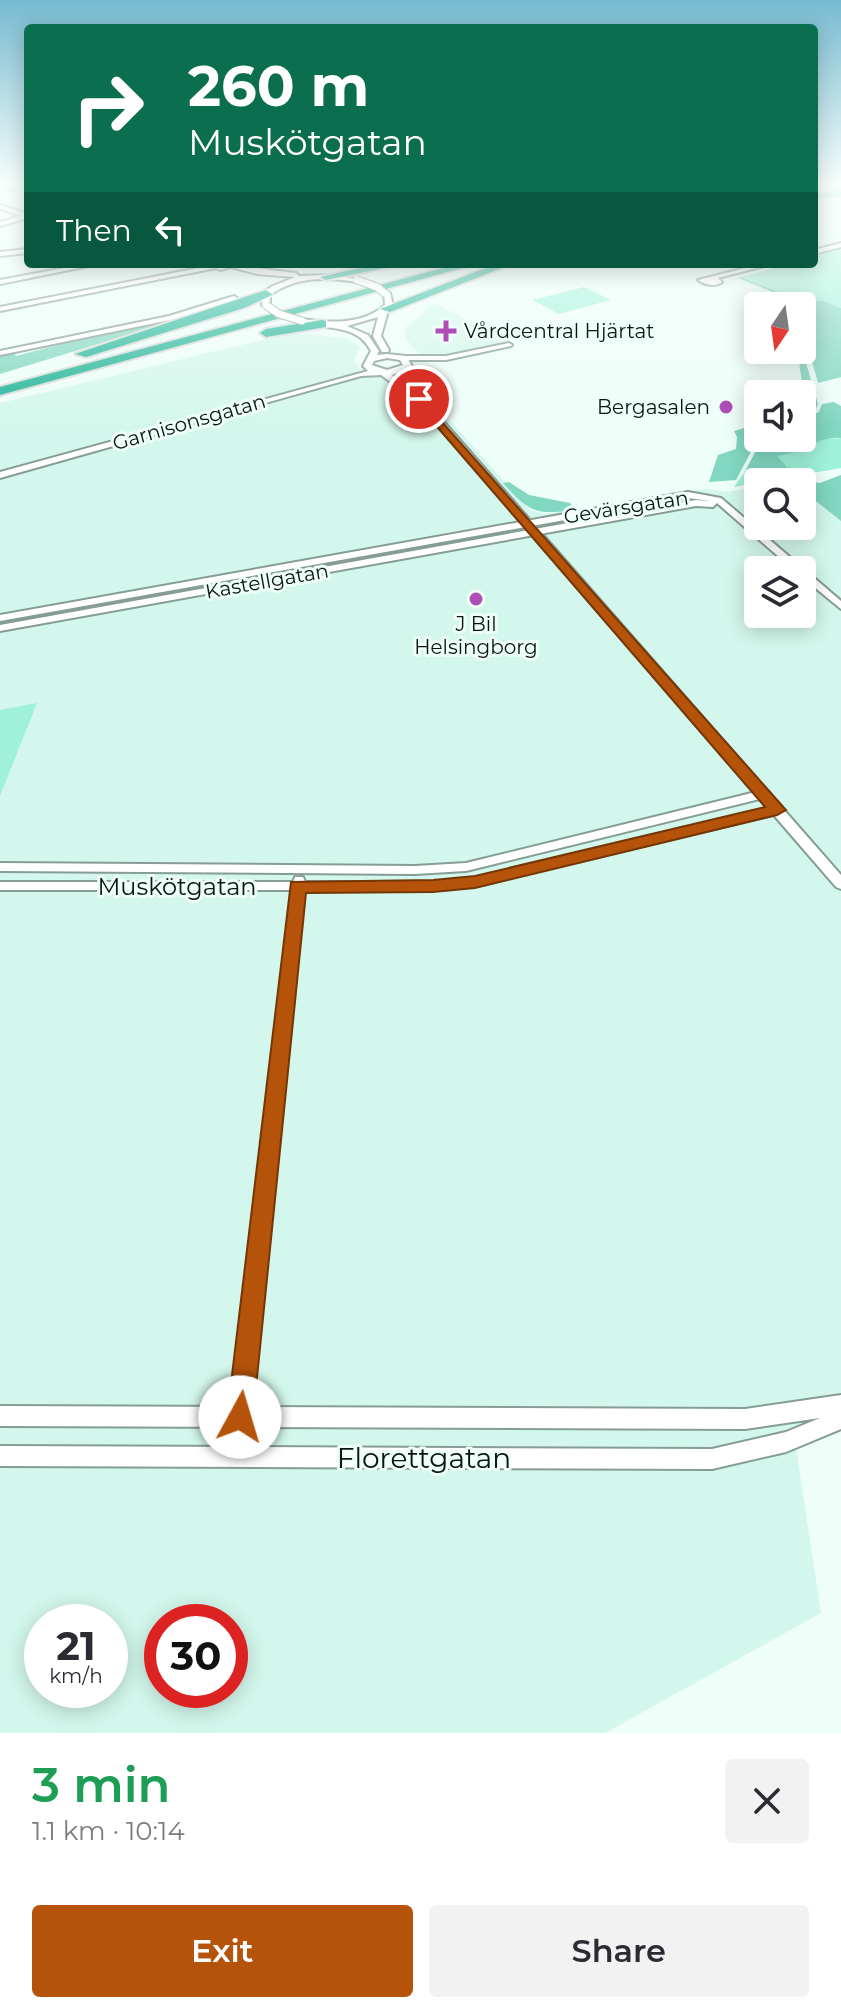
<!DOCTYPE html>
<meta charset="utf-8">
<style>
body{margin:0;font-family:Montserrat,sans-serif;background:#f2f2f3;color:#2b2b33;height:100vh;display:flex;flex-direction:column;font-size:30px;white-space:nowrap}
*{box-sizing:border-box;margin:0}
p{font-size:26px;color:#7c7c81}
.icon{flex:none;width:44px;height:44px;fill:none;stroke:currentColor;stroke-width:2;stroke-linecap:round;stroke-linejoin:round}
.map{position:relative;height:1733px;overflow:hidden}
.side{display:flex;flex-direction:column;background:#fff;flex:1}
.side>*{flex:none}
.guide{position:absolute;left:24px;top:24px;width:794px;height:244px;border-radius:8px;box-shadow:0 4px 20px #0003;background:#0b6e4f;color:#fff;overflow:hidden}
.needle{width:52px;rotate:193deg}
.fabs{position:absolute;left:744px;top:292px;display:grid;gap:16px}
.fabs a{display:grid;place-items:center;width:72px;height:72px;border-radius:8px;background:#fff;box-shadow:0 4px 20px #0003;font-size:40px}
.speed{position:absolute;left:24px;top:1604px;display:flex;gap:16px;font-size:40px;font-weight:700;text-align:center}
.speed>*{display:grid;place-content:center;width:104px;height:104px;border-radius:50%;background:#fff;box-shadow:0 4px 20px #0003;line-height:1}
.speed small{font-size:20px;font-weight:400}
.speed .limit{border:12px solid #d22;background:#fff;color:#111}
.pin{position:absolute;display:grid;place-items:center;width:68px;height:68px;color:#fff;margin:-34px;border:4px solid #fff;border-radius:50%;box-shadow:0 2px 8px #0007}
.me{position:absolute;width:88px;margin:-44px;rotate:6deg;stroke-linejoin:round;filter:drop-shadow(0 0 6px #0008)}
.turn{display:flex;align-items:center;gap:28px;height:168px;padding:0 32px;font-size:36px}
.turn .icon{width:104px;height:104px;stroke-width:2.5}
.turn b{display:block;font-size:56px;line-height:68px}
.then{display:flex;align-items:center;height:76px;padding:0 32px;background:#0003;gap:16px;font-size:30px}
.round{display:grid;place-items:center;flex:none;width:84px;height:84px;border-radius:8px;background:#f2f2f3}
.summary{display:flex;align-items:center;justify-content:space-between;height:136px;padding:0 32px}
h1{font-size:48px;font-weight:600;line-height:60px;color:#1e9e55}
.action{display:flex;gap:16px;margin-top:auto;padding:16px 32px}
.action a{flex:1;height:92px;border-radius:8px;background:#b45309;color:#fff;font-size:32px;font-weight:600;line-height:92px;text-align:center}
.action a+a{background:#f2f2f3;color:#2b2b33}
.map>svg:first-child{display:block}
</style>
<div class="map">
<svg width="841" height="1733" viewBox="0 0 841 1733">
<rect width="100%" height="100%" fill="#eefef9"/>
<!-- built -->
<path fill="#d3f7ec" fill-rule="evenodd" d="M 435,303 L 507,342 L 423,359 L 406,339 L 405,328 Z
M 291,333 L 347,338 L 360,347 L 354,360 L 362,372 L 378,376 L 411,377 L 530,510 L 545,514 L 673,493 L 706,489 L 727,492 L 758,486 L 758,526 L 802,526 L 802,490 L 841,521 L 841,1412 L 794,1435 L 821,1613 L 605,1733 L 0,1733 L 0,403 ZM 758,570 L 802,570 L 802,614 L 758,614 ZM 42,1622 L 110,1622 L 110,1690 L 42,1690 ZM 162,1622 L 230,1622 L 230,1690 L 162,1690 Z"/>
<!-- green -->
<path fill="#9ff1d9" d="M 841,249 L 841,308 L 824,301 L 803,301 L 741,277 L 788,264 L 814,264 L 814,257 Z
M 584,287 L 611,300 L 559,314 L 532,300 Z
M 841,438 L 841,468 L 734,487 L 744,473 L 763,475 L 787,469 L 776,456 L 826,439 Z
M 37,703 L 0,796 L 0,710 Z"/>
<!-- forest -->
<path fill="#81d7c0" d="M 741,277 L 803,301 L 824,301 L 841,308 L 841,377 L 818,383 L 810,354 L 802,343 L 802,306 L 792,306 L 785,297 L 738,278 Z
M 173,321 L 0,374 L 0,356 L 14,353 L 16,356 L 77,340 Z
M 802,349 L 818,404 L 815,411 L 802,416 L 802,411 L 806,409 L 799,362 L 771,350 Z
M 834,402 L 841,406 L 841,438 C 818,436 804,453 777,456 L 787,467 C 776,477 759,476 744,473 L 763,438 L 802,438 L 802,418 L 819,412 L 822,404 Z
M 758,424 L 758,438 L 736,480 L 709,482 L 718,455 L 736,449 L 737,437 L 734,431 Z
M 841,475 L 841,521 L 802,490 L 802,482 L 791,480 L 820,483 Z
M 509,482 L 529,495 L 570,503 L 575,510 C 536,515 530,513 503,483 Z"/>
<g fill="none" stroke-linecap="round" stroke-linejoin="round">
<defs>
<path id="minor" d="M 0,187 L 28,188 L 28,192 L 3,189 Z
M 28,214 L 28,218 L 0,226 L 0,222 Z
M 841,243 L 841,247 L 814,254 L 814,250 Z
M 28,249 L 28,253 L 0,256 L 0,252 Z
M 86,264 L 99,264 L 0,284 L 0,280 Z
M 761,264 L 772,264 L 718,278 L 722,282 C 715,287 705,285 698,280 Z
M 214,265 L 216,268 L 0,311 L 0,307 Z
M 234,296 L 237,298 L 236,299 L 170,320 L 0,355 L 0,351 L 169,316 Z
M 509,343 L 512,345 L 511,346 L 446,360 L 403,360 L 399,358 L 403,356 L 446,356 Z
M 688,492 L 721,498 L 841,601 L 841,609 L 802,577 L 802,570 L 794,570 L 717,503 L 713,507 L 696,506 L 0,631 L 0,625 L 696,500 L 711,501 L 688,498 L 0,621 L 0,615 Z
M 764,790 L 768,791 L 770,794 L 768,797 L 466,871 L 415,874 L 0,871 L 0,863 L 415,866 L 466,863 Z
M 777,806 L 783,810 L 781,813 L 475,886 L 433,890 L 304,890 L 245,1457 L 242,1463 L 236,1466 L 230,1463 L 227,1457 L 292,890 L 0,890 L 0,882 L 293,882 L 295,877 L 303,877 L 305,882 L 433,882 L 475,878 Z"/>
<path id="tertiary" d="M 0,205 L 28,214 L 28,218 L 0,209 Z
M 206,264 C 236,264 265,270 296,273 L 299,276 L 334,275 L 361,280 L 357,282 C 326,277 296,276 270,295 L 270,305 L 266,307 L 262,305 L 263,292 L 273,286 L 295,277 L 257,274 L 231,267 L 220,270 Z
M 384,293 L 390,293 L 393,305 L 388,311 L 381,336 L 389,350 L 388,352 L 382,352 L 373,336 L 378,317 L 347,326 L 368,335 L 379,351 L 377,355 L 387,354 L 406,356 L 412,366 L 411,368 L 392,375 L 422,397 L 841,875 L 841,889 L 836,887 L 416,401 L 381,375 L 361,376 L 0,478 L 0,472 L 368,371 L 363,366 L 371,351 C 356,321 323,332 298,321 L 302,319 C 330,323 363,325 385,305 ZM 387,358 L 400,360 L 403,365 L 387,370 L 372,365 L 374,361 Z
M 841,1395 L 841,1429 L 786,1452 L 712,1469 L 0,1466 L 0,1446 L 712,1449 L 786,1432 L 820,1418 L 745,1429 L 0,1426 L 0,1406 L 745,1409 Z"/>
<path id="motorway" d="M 841,190 L 841,196 L 814,199 L 814,193 Z
M 379,264 L 404,264 L 326,280 L 320,277 Z
M 458,264 L 477,264 L 0,395 L 0,387 Z
M 496,264 L 512,264 L 390,312 L 380,309 Z
M 266,290 L 272,294 L 270,296 L 244,308 L 86,357 L 75,354 Z
M 322,320 L 326,321 L 326,327 L 266,337 L 260,333 L 266,329 Z"/>
</defs>
<!-- minor casing -->
<use href="#minor" stroke="#859d96" stroke-width="4"/>
<!-- tertiary casing -->
<use href="#tertiary" stroke="#859d96" stroke-width="4"/>
<!-- motorway casing -->
<use href="#motorway" stroke="#d8dad9" stroke-width="4"/>
<!-- minor -->
<use href="#minor" fill="#fff" fill-rule="evenodd"/>
<!-- tertiary -->
<use href="#tertiary" fill="#fff" fill-rule="evenodd"/>
<!-- motorway -->
<use href="#motorway" fill="#20b496" fill-rule="evenodd"/>
<defs>
<path id="tertiary-bridge" d="M 357,280 L 377,287 L 387,295
M 266,305 L 279,314 L 302,321"/>
</defs>
<!-- tertiary-bridge casing -->
<use href="#tertiary-bridge" stroke="#859d96" stroke-width="9" stroke-linecap="butt"/>
<!-- tertiary-bridge -->
<use href="#tertiary-bridge" stroke="#fff" stroke-width="7"/>
</g>
<!-- sky -->
<linearGradient id="sky" x2="0" y2="1"><stop stop-color="#76bad0"/><stop offset="0.43" stop-color="#f7fffc"/><stop offset="1" stop-color="#f7fffc" stop-opacity="0"/></linearGradient>
<rect width="841" height="430" fill="url(#sky)"/>
<!-- route -->
<path fill="#b45309" stroke="#753606" stroke-width="2" d="M 419,396 L 786,810 L 777,815 L 475,888 L 433,892 L 306,893 L 253,1417 L 249,1426 L 240,1430 L 231,1426 L 227,1417 L 291,882 L 433,880 L 475,876 L 765,807 L 415,401 L 413,399 Z"/>
<!-- markers -->
<g fill="#af4eb7" stroke="#eefef9" stroke-width="3">
<path d="M442 319h8v8h8v8h-8v8h-8v-8h-8v-8h8z"/>
<circle cx="726" cy="407" r="8"/>
<circle cx="476" cy="599" r="8"/>
</g>
<g text-anchor="middle" dominant-baseline="central" stroke-width="6" stroke-linejoin="round" paint-order="stroke">
<!-- far-poi labels -->
<g font-size="20" fill="#0c1512" stroke="#eefef9" text-anchor="start">
<text x="464" y="331">Vårdcentral Hjärtat</text>
<text x="710" y="407" text-anchor="end">Bergasalen</text>
<text x="476" y="624" text-anchor="middle">J Bil<tspan x="476" dy="23">Helsingborg</tspan></text>
</g>
<!-- far-street labels -->
<g font-size="20" fill="#0c1512" stroke="#eefef9">
<text transform="translate(189 422) rotate(-16)">Garnisonsgatan</text>
<text transform="translate(626 507) rotate(-9)">Gevärsgatan</text>
<text transform="translate(267 581) rotate(-10)">Kastellgatan</text>
</g>
<!-- street labels -->
<g font-size="24" fill="#0c1512" stroke="#eefef9">
<text x="177" y="886">Muskötgatan</text>
</g>
<!-- near-street labels -->
<g font-size="28" fill="#0c1512" stroke="#eefef9">
<text x="424" y="1458">Florettgatan</text>
</g>
</g>
</svg>
<div class="fabs">
<a><svg class="needle" viewBox="-14 -14 28 28"><path d="M0-13l5 13h-10z" fill="#e53935"/><path d="M0 13l5-13h-10z" fill="#7c7c81"/></svg></a>
<a><svg class="icon" aria-label="sound" viewBox="0 0 24 24"><path d="M4 9h4l5-4v14l-5-4H4zM17 9q2 3 0 6"/></svg></a>
<a><svg class="icon" aria-label="search" viewBox="0 0 24 24"><circle cx="10" cy="10" r="6"/><path d="M15 15l6 6"/></svg></a>
<a><svg class="icon" aria-label="layers" viewBox="0 0 24 24"><path d="M12 4l9 5-9 5-9-5zM3 14l9 5 9-5"/></svg></a>
</div>
<div class="speed"><div>21<small>km/h</small></div><div class="limit">30</div></div>
<div class="pin" style="left:419px;top:399px;background:#d93025"><svg class="icon" aria-label="arrive" viewBox="0 0 24 24"><path d="M6 21V4h12l-3 4 3 4H6"/></svg></div>
<svg class="me" style="left:240px;top:1417px" viewBox="-20 -20 40 40"><circle r="19" fill="#fff"/><path d="M0-13L10 11 0 6-10 11z" fill="#b45309"/></svg>
<div class="guide">
<div class="turn"><svg class="icon" aria-label="right" viewBox="0 0 24 24"><path d="M7 20v-9h11M14 6l5 5-5 5"/></svg><div><b>260 m</b>Muskötgatan</div></div>
<div class="then">Then<svg class="icon" aria-label="left" viewBox="0 0 24 24"><path d="M17 20v-9H6M10 6l-5 5 5 5"/></svg></div>
</div>
</div>
<section class="side">
<div class="summary"><div><h1>3 min</h1><p>1.1 km · 10:14</p></div><a class="round"><svg class="icon" aria-label="close" viewBox="0 0 24 24"><path d="M6 6l12 12M18 6L6 18"/></svg></a></div>
<div class="action"><a>Exit</a><a>Share</a></div>
</section>
